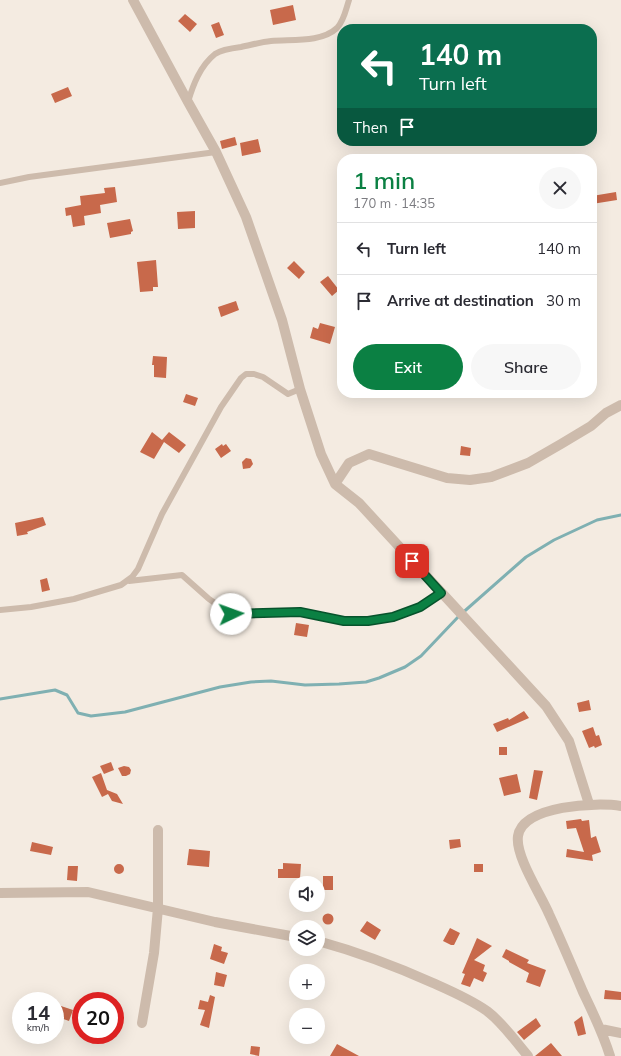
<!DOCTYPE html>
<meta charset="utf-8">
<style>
body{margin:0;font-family:Mulish,sans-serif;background:#f7f7f7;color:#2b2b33;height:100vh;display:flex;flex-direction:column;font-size:15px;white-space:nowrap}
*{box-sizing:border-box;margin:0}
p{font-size:13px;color:#7c7c81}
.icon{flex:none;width:22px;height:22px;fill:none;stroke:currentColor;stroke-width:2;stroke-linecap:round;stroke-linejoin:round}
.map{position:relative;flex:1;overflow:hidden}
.panel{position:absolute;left:337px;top:154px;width:260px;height:244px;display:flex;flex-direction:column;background:#fff;border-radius:16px;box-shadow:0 4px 16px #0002}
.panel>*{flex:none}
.top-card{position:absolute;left:337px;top:24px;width:260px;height:122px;border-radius:16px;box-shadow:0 4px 16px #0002;background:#0b6e4f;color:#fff;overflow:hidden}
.fabs{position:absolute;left:289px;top:876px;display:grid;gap:8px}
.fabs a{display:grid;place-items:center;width:36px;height:36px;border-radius:50%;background:#fff;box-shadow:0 4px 16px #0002;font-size:20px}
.speed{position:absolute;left:12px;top:992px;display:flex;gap:8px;font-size:20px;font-weight:700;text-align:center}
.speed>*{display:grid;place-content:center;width:52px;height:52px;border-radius:50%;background:#fff;box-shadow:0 4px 16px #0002;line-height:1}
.speed small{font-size:10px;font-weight:400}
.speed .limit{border:6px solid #d22;background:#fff;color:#111}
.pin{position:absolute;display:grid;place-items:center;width:34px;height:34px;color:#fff;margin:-17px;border-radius:8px;box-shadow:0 2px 6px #0006}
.me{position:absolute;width:44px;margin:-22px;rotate:87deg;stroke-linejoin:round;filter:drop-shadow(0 0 3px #0008)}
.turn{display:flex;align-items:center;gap:14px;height:84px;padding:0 16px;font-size:18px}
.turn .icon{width:52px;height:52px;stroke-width:2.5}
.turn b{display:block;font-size:28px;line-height:34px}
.then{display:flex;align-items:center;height:38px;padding:0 16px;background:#0003;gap:8px;font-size:15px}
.round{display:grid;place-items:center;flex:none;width:42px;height:42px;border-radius:21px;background:#f7f7f7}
.headline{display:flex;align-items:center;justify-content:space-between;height:68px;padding:0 16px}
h1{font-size:24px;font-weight:600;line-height:30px;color:#0b8043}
.button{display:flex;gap:8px;margin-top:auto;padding:8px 16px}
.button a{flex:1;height:46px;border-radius:24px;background:#0b8043;color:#fff;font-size:16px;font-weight:600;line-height:46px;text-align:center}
.button a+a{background:#f7f7f7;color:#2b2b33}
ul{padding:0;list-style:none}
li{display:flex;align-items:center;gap:12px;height:52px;padding:0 16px;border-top:1px solid #e1e1e2}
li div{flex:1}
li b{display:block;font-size:15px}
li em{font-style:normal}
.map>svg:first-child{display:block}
</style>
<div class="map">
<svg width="621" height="1056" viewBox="0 0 621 1056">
<rect width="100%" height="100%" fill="#f4ebe1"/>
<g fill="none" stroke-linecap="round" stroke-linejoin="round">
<!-- stream -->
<path stroke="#7fb0b2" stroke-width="3" d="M 0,699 L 55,690 L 67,695 L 78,713 L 91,716 L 125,712 L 220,687 L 251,682 L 271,681 L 305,685 L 339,684 L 366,682 L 379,678 L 405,667 L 421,656 L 459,616 L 526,557 L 554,540 L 597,520 L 621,515"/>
</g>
<!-- building -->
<path fill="#c8694b" d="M 293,5 L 296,20 L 273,25 L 270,10 Z
M 185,14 L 197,24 L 190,32 L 178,21 Z
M 219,22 L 224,35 L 216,38 L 211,25 Z
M 68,87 L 72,96 L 55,103 L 51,94 Z
M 235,137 L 237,145 L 222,149 L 220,141 Z
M 258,139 L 261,152 L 242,156 L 240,143 Z
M 115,187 L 117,202 L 100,205 L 101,213 L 84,216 L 85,225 L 73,227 L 71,215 L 66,216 L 65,208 L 81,205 L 80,196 L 105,193 L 104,188 Z
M 616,192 L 617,200 L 592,204 L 592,196 Z
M 195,211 L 195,228 L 178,229 L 177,212 Z
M 130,219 L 133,231 L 131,232 L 131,234 L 110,238 L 107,223 Z
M 156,260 L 158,287 L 153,287 L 153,291 L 140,292 L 137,262 Z
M 294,261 L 305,272 L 299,279 L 287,268 Z
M 328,276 L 339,290 L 332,296 L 320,282 Z
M 236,301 L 239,310 L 221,317 L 218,307 Z
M 320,323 L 335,327 L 330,344 L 310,338 L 313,327 L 318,329 Z
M 153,356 L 167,357 L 166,378 L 154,377 L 154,365 L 152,365 Z
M 186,394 L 198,398 L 195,406 L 183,402 Z
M 152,432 L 162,440 L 169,432 L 186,445 L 179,453 L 164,442 L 154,459 L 140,452 Z
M 222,444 L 223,446 L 226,444 L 231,451 L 221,458 L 215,449 Z
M 461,446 L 471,448 L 470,456 L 460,455 Z
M 246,458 L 251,459 L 253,464 L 250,468 L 243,469 L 242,462 Z
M 43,517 L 46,525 L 27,532 L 28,534 L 17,536 L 15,523 Z
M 47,578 L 50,590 L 42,592 L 40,580 Z
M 296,623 L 309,625 L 307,637 L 294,635 Z
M 589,700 L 591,710 L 579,712 L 577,703 Z
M 524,711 L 529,718 L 497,732 L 493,724 L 508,718 L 509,720 Z
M 593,727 L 596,736 L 599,735 L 602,745 L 595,748 L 594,746 L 589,748 L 582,731 Z
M 499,747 L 507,747 L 507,755 L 499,755 Z
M 111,762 L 114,770 L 104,774 L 100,766 Z
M 124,766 L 129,767 L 131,770 L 130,774 L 126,776 L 122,776 L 118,768 Z
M 534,770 L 543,771 L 537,800 L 529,798 Z
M 101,773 L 107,790 L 117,794 L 123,804 L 112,801 L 108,794 L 102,797 L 92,777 Z
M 517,774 L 521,792 L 504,796 L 499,778 Z
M 581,819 L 582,821 L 589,820 L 591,838 L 596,836 L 601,852 L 592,855 L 593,861 L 566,857 L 567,849 L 584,852 L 576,828 L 567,829 L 566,821 Z
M 460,839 L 461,847 L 450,849 L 449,840 Z
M 32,842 L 53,847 L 51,855 L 30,851 Z
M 189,849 L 210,851 L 209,867 L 187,865 Z
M 283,863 L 301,864 L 300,878 L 278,878 L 278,869 L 283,869 Z
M 474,864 L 483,864 L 483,872 L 474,872 Z
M114 869a5 5 0 1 1 10 0a5 5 0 1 1-10 0Z
M 68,866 L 78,866 L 77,881 L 67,880 Z
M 323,876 L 333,876 L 333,890 L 323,890 Z
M322.5 919a5.5 5.5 0 1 1 11 0a5.5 5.5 0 1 1-11 0Z
M 367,921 L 381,930 L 375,940 L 360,931 Z
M 450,928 L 460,933 L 454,945 L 451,945 L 443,941 Z
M 477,938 L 492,946 L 474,960 L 485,965 L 483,971 L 487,973 L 483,982 L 474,978 L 470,987 L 461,984 L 465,974 L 462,973 Z
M 214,944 L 222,947 L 221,951 L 228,953 L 224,964 L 210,959 Z
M 506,949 L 529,960 L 527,963 L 546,970 L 540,987 L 526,982 L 529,973 L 509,962 L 509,961 L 502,957 Z
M 216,972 L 227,975 L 224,987 L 214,985 Z
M 605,990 L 621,992 L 621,1000 L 604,999 Z
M 210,995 L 215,997 L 209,1028 L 200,1025 L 205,1010 L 198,1009 L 200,1000 L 208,1002 Z
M 55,1004 L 73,1010 L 69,1021 L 55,1016 Z
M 582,1016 L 586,1034 L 578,1036 L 574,1022 Z
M 536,1018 L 541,1026 L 524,1040 L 517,1032 Z
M 551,1043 L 562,1056 L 535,1056 Z
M 337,1044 L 359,1056 L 330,1056 Z
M 251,1046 L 260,1047 L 259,1056 L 250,1054 Z"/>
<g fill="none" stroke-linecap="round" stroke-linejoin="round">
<!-- lane -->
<path stroke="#cdbbac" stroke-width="6" d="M 188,102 C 193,85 200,66 215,54 C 221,50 233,48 241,47 C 251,45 261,42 271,41 C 291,39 321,43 337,28 C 344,21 346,9 349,0
M 0,183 L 29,177 L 216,152
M 129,581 L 182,575 L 209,599 L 231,614 L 300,612 L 344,621 L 368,621 L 393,617 L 420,607 L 441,593
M 0,610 L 31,607 L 74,599 L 121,585 L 132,577 L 138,569 L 162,514 L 221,407 L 241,378 L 246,374 L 254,374 L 263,377 L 288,394 L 300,389"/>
<!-- street -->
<path stroke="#cdbbac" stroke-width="10" d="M 133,0 L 188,102 L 216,152 L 246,217 L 282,320 L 300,389 L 321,454 L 335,484 L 359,503 L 546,706 L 569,741 L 589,804
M 335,484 L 349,463 L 369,454 L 447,478 L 470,480 L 491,477 L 528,463 L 561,444 L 591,426 L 606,413 L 621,405
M 0,893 L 88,892 L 215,922 L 296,937
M 318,941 C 358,952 395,966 433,983 C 451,991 470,999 487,1011 C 503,1023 515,1041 528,1056
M 142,1023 L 154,953 L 158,908 L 158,830
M 601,1029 L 621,1033
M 610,1056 C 603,1033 593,1013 583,992 C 572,966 561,940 549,914 C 541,895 515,856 518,836 C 523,805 597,802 621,806"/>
</g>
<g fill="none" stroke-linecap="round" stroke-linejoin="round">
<defs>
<path id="route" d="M 231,614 L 300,612 L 344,621 L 368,621 L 393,617 L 420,607 L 441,593 L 412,561"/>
</defs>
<!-- route casing -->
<use href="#route" stroke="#07532c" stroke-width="10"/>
<!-- route -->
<use href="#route" stroke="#0b8043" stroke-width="7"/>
</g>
</svg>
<div class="fabs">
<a><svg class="icon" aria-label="sound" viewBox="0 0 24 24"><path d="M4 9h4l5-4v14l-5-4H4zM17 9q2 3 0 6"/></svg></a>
<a><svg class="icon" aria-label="layers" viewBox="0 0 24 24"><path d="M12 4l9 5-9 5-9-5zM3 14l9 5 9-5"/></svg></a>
<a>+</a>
<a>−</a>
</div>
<div class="speed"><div>14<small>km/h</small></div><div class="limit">20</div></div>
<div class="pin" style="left:412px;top:561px;background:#d93025"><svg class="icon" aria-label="arrive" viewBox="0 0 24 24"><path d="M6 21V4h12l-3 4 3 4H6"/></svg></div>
<svg class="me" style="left:231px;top:614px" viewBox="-20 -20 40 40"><circle r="19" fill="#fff"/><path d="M0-13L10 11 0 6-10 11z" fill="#0b8043"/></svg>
<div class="top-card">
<div class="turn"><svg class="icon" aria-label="left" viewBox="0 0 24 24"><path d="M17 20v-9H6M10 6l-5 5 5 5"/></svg><div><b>140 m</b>Turn left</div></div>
<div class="then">Then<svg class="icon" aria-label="arrive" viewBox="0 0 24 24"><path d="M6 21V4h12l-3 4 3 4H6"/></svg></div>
</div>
<section class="panel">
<div class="headline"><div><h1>1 min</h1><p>170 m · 14:35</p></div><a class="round"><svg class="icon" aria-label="close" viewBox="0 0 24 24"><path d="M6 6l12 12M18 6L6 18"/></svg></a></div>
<ul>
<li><svg class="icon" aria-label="left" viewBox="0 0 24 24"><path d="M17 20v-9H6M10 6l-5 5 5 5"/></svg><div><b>Turn left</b></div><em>140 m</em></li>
<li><svg class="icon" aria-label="arrive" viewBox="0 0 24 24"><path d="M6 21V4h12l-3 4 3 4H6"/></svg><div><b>Arrive at destination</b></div><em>30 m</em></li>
</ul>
<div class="button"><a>Exit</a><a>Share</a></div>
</section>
</div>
